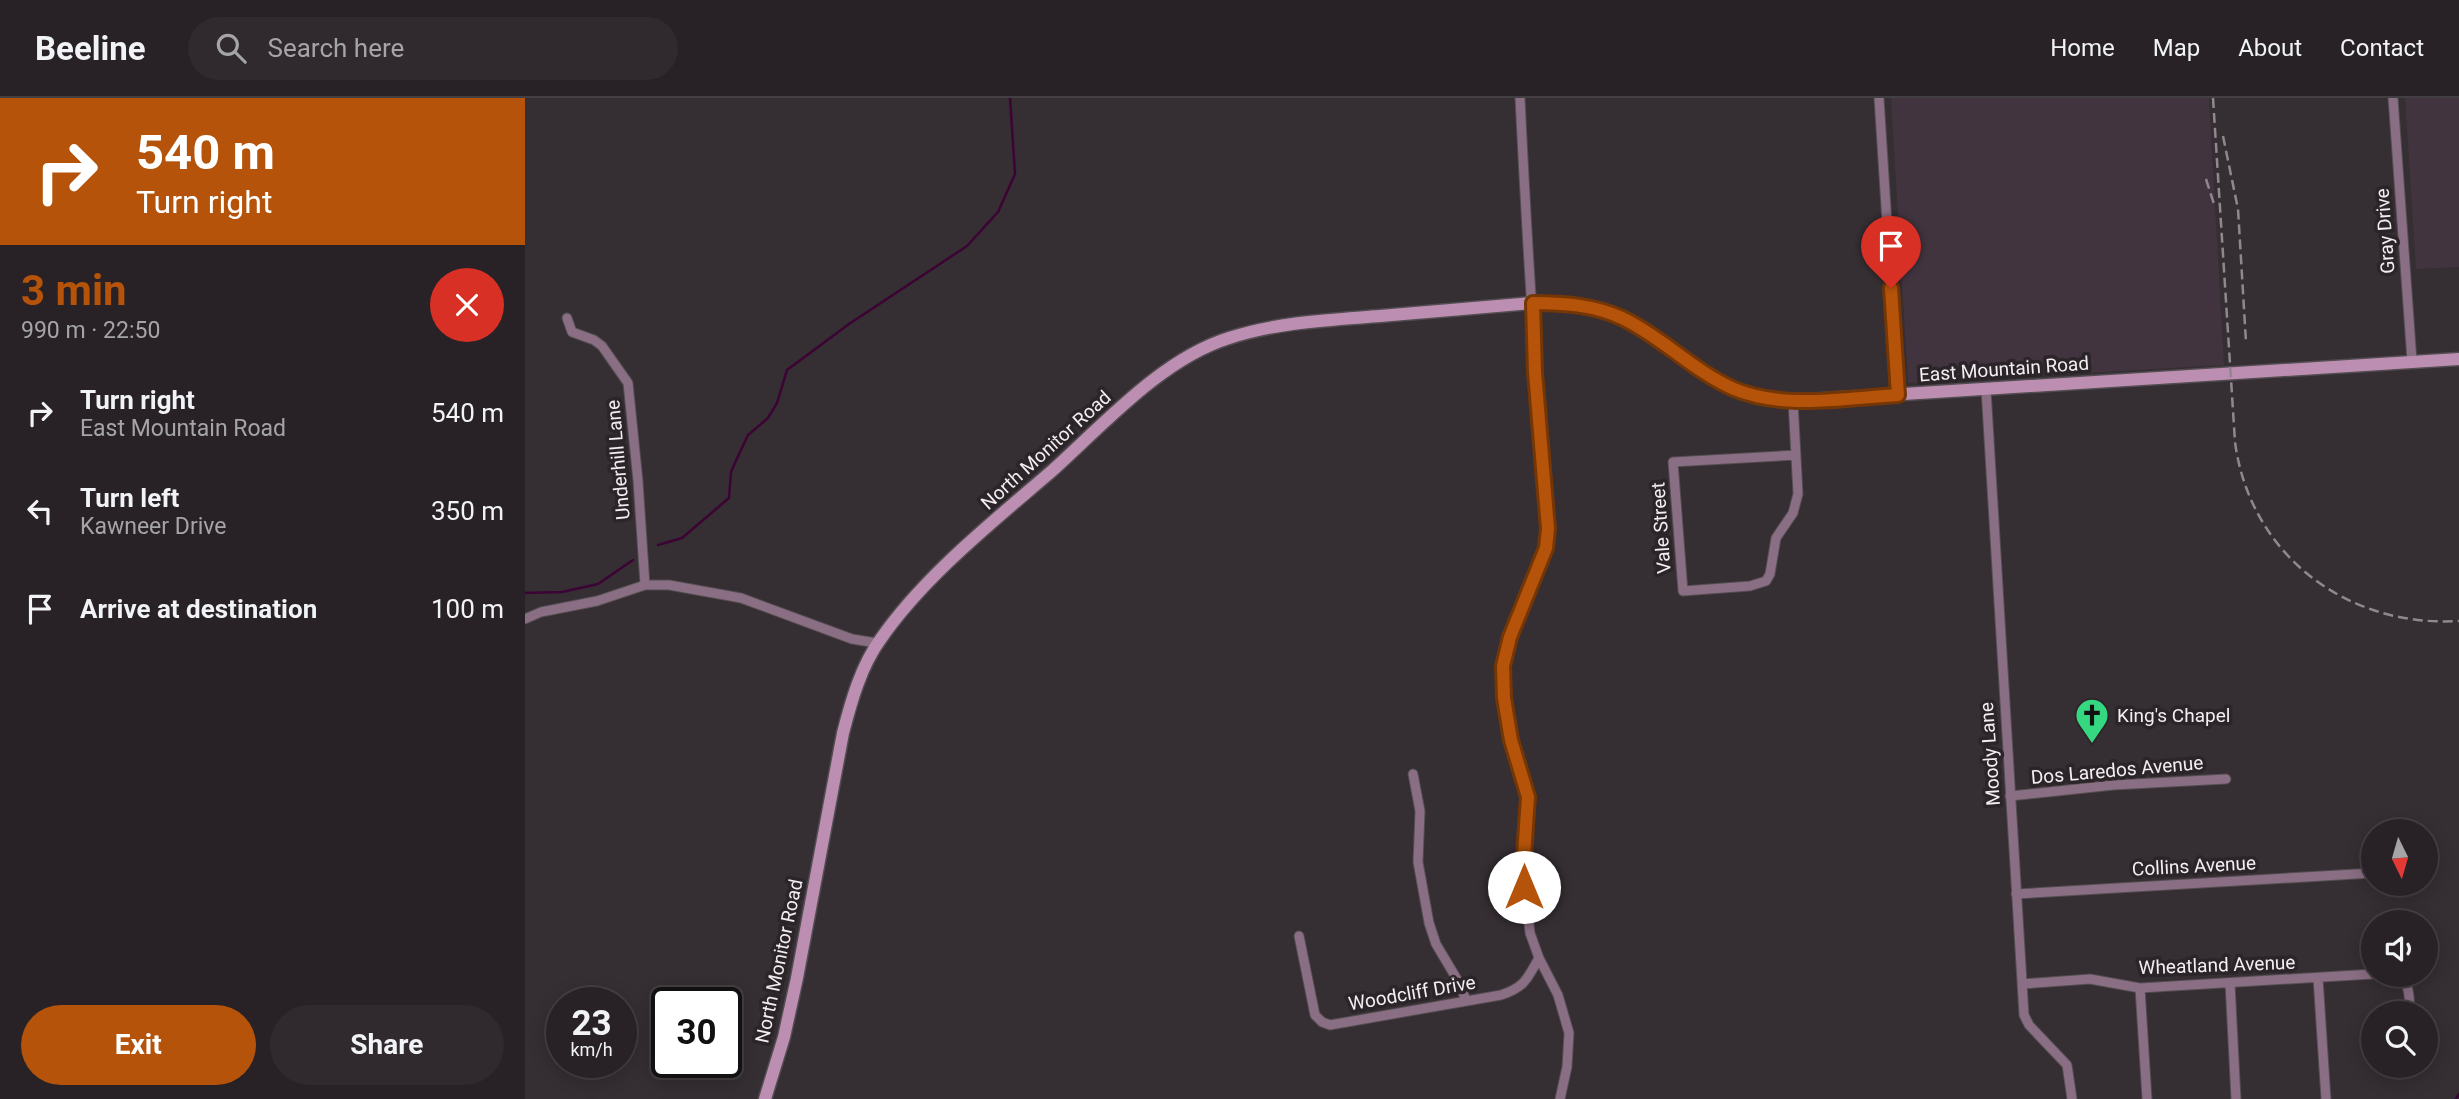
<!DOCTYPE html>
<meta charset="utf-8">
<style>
body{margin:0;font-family:Roboto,sans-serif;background:#302a2e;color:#f1f3f6;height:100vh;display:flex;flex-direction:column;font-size:26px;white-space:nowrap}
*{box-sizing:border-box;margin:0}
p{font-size:23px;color:#a5a4a7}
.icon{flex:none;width:38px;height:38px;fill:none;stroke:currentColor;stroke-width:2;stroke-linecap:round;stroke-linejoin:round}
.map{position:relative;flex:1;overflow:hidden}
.panel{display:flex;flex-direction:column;background:#282226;width:525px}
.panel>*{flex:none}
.hud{background:#b45309;color:#fff;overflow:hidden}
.needle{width:46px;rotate:175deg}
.fabs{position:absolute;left:1836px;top:721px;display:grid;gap:14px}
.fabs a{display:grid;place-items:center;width:77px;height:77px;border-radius:50%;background:#282226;box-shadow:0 4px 18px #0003,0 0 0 2px #443f43;font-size:35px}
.speed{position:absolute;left:21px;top:889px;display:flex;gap:14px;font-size:35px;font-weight:700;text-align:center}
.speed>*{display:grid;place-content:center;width:91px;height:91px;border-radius:50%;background:#282226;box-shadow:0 4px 18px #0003,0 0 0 2px #443f43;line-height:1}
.speed small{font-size:18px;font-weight:400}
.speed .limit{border:4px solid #111;border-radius:10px;background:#fff;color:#111}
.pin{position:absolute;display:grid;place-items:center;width:60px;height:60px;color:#fff;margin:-72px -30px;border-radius:50% 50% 50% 0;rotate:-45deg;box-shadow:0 0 7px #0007}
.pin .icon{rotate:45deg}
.me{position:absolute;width:77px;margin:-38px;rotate:0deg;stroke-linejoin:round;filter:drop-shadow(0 0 5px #0008)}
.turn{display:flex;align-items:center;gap:24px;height:147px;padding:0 21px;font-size:32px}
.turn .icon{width:91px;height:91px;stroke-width:2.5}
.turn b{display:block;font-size:49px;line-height:60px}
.round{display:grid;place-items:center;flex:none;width:74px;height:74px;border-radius:37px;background:#302a2e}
.headline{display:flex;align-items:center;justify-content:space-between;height:119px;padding:0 21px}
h1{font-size:42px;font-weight:700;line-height:52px;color:#b45309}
.button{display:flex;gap:14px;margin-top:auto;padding:14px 21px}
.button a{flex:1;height:80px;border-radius:42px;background:#b45309;color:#fff;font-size:28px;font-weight:700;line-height:80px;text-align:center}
.button a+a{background:#302a2e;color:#f1f3f6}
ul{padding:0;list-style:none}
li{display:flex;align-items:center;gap:21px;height:98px;padding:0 21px}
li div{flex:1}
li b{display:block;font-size:26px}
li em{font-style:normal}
header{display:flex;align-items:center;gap:42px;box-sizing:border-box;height:98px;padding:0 35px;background:#282226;border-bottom:2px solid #443f43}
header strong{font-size:33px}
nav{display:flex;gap:38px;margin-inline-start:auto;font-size:24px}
.search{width:490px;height:63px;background:#302a2e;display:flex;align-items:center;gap:18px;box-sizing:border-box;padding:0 24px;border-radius:38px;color:#a5a4a7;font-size:26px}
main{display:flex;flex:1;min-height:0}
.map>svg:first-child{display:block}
</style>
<header>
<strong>Beeline</strong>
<div class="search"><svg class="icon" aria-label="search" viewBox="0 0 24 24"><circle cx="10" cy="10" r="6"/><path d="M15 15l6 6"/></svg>Search here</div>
<nav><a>Home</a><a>Map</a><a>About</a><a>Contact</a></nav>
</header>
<main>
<section class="panel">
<div class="hud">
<div class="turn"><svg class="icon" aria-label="right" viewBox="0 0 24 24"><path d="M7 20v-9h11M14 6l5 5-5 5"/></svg><div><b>540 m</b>Turn right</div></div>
</div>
<div class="headline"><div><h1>3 min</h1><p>990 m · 22:50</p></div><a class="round" style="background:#d93025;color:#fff"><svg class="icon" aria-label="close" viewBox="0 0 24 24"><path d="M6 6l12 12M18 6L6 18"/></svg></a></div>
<ul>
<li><svg class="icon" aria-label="right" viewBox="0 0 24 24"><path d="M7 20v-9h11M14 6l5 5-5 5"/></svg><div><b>Turn right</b><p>East Mountain Road</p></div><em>540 m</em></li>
<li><svg class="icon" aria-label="left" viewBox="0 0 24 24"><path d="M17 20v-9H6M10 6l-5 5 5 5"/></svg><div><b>Turn left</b><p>Kawneer Drive</p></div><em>350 m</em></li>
<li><svg class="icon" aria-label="arrive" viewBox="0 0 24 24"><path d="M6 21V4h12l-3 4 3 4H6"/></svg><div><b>Arrive at destination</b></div><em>100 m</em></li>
</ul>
<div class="button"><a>Exit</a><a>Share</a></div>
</section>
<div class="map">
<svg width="1934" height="1001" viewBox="0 0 1934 1001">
<rect width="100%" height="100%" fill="#352e33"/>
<!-- built -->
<path fill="#41343e" d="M 1366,0 L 1684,0 L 1699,267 L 1383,285 Z
M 1880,0 L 1934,0 L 1934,169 L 1891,171 Z"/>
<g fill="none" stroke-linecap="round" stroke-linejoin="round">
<!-- stream -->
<path stroke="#3c0335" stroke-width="2.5" d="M 133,447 L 157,440 L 204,400 L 206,374 L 214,356 L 223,337 L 243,320 L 252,305 L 262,272 L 324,226 L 442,148 L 473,114 L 490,76 L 485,0
M 0,495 L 37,494 L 73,486 L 108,462
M 1931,1001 L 1934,996"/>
<defs>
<path id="street" d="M 995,0 C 1002,144 1011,288 1023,431 L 1021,449 L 985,539 L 978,568 L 977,581 L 986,642 L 1003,699 L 998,772 L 1005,835 L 1014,860 L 1033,897 L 1044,935 L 1042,969 L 1035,1001
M 1354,0 L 1373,297
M 1868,0 L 1887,263
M 42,220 L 47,234 L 69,242 L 77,248 L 103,285 L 113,383 L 120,487
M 1461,291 L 1499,917 L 1504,927 L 1542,967 L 1547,1001
M 1268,303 L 1273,396 L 1268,415 L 1251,440 L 1245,476 L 1241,483 L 1225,488 L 1158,493 L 1148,364 L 1271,357
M 0,521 L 16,514 L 72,503 L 120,487 L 144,487 L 216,500 L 327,541 L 352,545
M 888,676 L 895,713 L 893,764 L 904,825 L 911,846 L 933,883 L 941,902
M 1485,698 L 1589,687 L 1701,681
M 1870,729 L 1870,733
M 1491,796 L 1848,775
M 774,838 L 790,917 L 797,924 L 805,927 L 976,897 C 1000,889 1002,881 1014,860
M 1873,877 C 1886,886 1884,901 1885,915
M 1793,880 L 1801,1001
M 1705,885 L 1711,1001
M 1497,886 L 1565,881 L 1615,890 L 1848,876
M 1615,890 L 1622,1001"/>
<path id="secondary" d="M 240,1001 L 259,939 L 272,880 L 318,635 C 326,604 336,568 355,542 C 398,479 470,422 528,372 C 580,325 637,261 704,240 C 753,224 804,222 855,218 C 906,214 957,209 1008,205 C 1038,205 1069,206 1097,220 C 1137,239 1169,275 1210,291 C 1228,299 1249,301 1268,303 L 1934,261"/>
</defs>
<!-- street casing -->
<use href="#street" stroke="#534d51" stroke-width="11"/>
<!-- secondary casing -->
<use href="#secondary" stroke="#534d51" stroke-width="15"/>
<!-- street -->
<use href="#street" stroke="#8a6e83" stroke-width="9"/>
<!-- secondary -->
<use href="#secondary" stroke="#bc8fb2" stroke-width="12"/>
<!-- rail -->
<path stroke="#8f898d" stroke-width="2.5" stroke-dasharray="10 5" stroke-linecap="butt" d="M 1688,0 L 1710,344 C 1725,457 1822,530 1934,523
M 1698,38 L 1713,111 L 1721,244
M 1681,81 L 1689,106"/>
</g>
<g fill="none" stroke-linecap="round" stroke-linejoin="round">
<defs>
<path id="route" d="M 999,789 L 998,772 L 1003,699 L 986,642 L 979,600 L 978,568 L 985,539 L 1021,450 L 1023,431 L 1010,274 L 1008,205 C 1038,205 1069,207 1097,220 C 1137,239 1168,273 1209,291 C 1260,312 1320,300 1373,297 L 1366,190"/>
</defs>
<!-- route casing -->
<use href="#route" stroke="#753606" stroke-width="18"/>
<!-- route -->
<use href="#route" stroke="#b45309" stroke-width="12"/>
</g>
<!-- icons -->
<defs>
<symbol id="church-pin" viewBox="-11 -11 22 30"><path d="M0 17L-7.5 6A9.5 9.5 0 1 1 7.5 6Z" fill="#35d881" stroke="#2b2429"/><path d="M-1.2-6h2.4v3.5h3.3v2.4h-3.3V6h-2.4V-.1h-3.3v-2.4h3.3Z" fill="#111"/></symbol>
</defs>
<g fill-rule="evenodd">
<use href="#church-pin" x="1548" y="598" width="38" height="52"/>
</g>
<g text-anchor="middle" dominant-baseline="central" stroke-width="7" stroke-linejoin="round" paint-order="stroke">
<!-- street labels -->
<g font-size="19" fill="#f2eef1" stroke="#2b2429">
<text transform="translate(1860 133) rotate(-94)">Gray Drive</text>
<text transform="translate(1479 271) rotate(-4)">East Mountain Road</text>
<text transform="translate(521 352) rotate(-42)">North Monitor Road</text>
<text transform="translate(93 362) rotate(-95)">Underhill Lane</text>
<text transform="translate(1136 430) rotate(-94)">Vale Street</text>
<text transform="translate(1465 656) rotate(-94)">Moody Lane</text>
<text transform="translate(1592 672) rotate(-5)">Dos Laredos Avenue</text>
<text transform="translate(1669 768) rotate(-3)">Collins Avenue</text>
<text transform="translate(254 863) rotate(-78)">North Monitor Road</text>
<text transform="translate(1692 867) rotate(-2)">Wheatland Avenue</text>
<text transform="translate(887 895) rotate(-10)">Woodcliff Drive</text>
</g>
<!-- poi labels -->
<g font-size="19" fill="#f2eef1" stroke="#2b2429" text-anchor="start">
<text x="1592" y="617">King's Chapel</text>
</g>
</g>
</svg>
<div class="fabs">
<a><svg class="needle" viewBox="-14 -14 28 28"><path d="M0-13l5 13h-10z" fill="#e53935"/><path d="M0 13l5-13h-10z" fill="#a5a4a7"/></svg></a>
<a><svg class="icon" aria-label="sound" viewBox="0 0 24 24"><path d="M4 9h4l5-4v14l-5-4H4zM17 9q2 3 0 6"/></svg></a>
<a><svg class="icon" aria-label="search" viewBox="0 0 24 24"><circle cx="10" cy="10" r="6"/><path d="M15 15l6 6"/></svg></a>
</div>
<div class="speed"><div>23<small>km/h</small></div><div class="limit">30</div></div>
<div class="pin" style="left:1366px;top:190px;background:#d93025"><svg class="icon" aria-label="arrive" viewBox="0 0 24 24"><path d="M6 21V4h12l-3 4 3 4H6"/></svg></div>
<svg class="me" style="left:999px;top:789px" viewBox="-20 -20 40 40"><circle r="19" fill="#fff"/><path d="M0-13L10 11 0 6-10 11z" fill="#b45309"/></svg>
</div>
</main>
